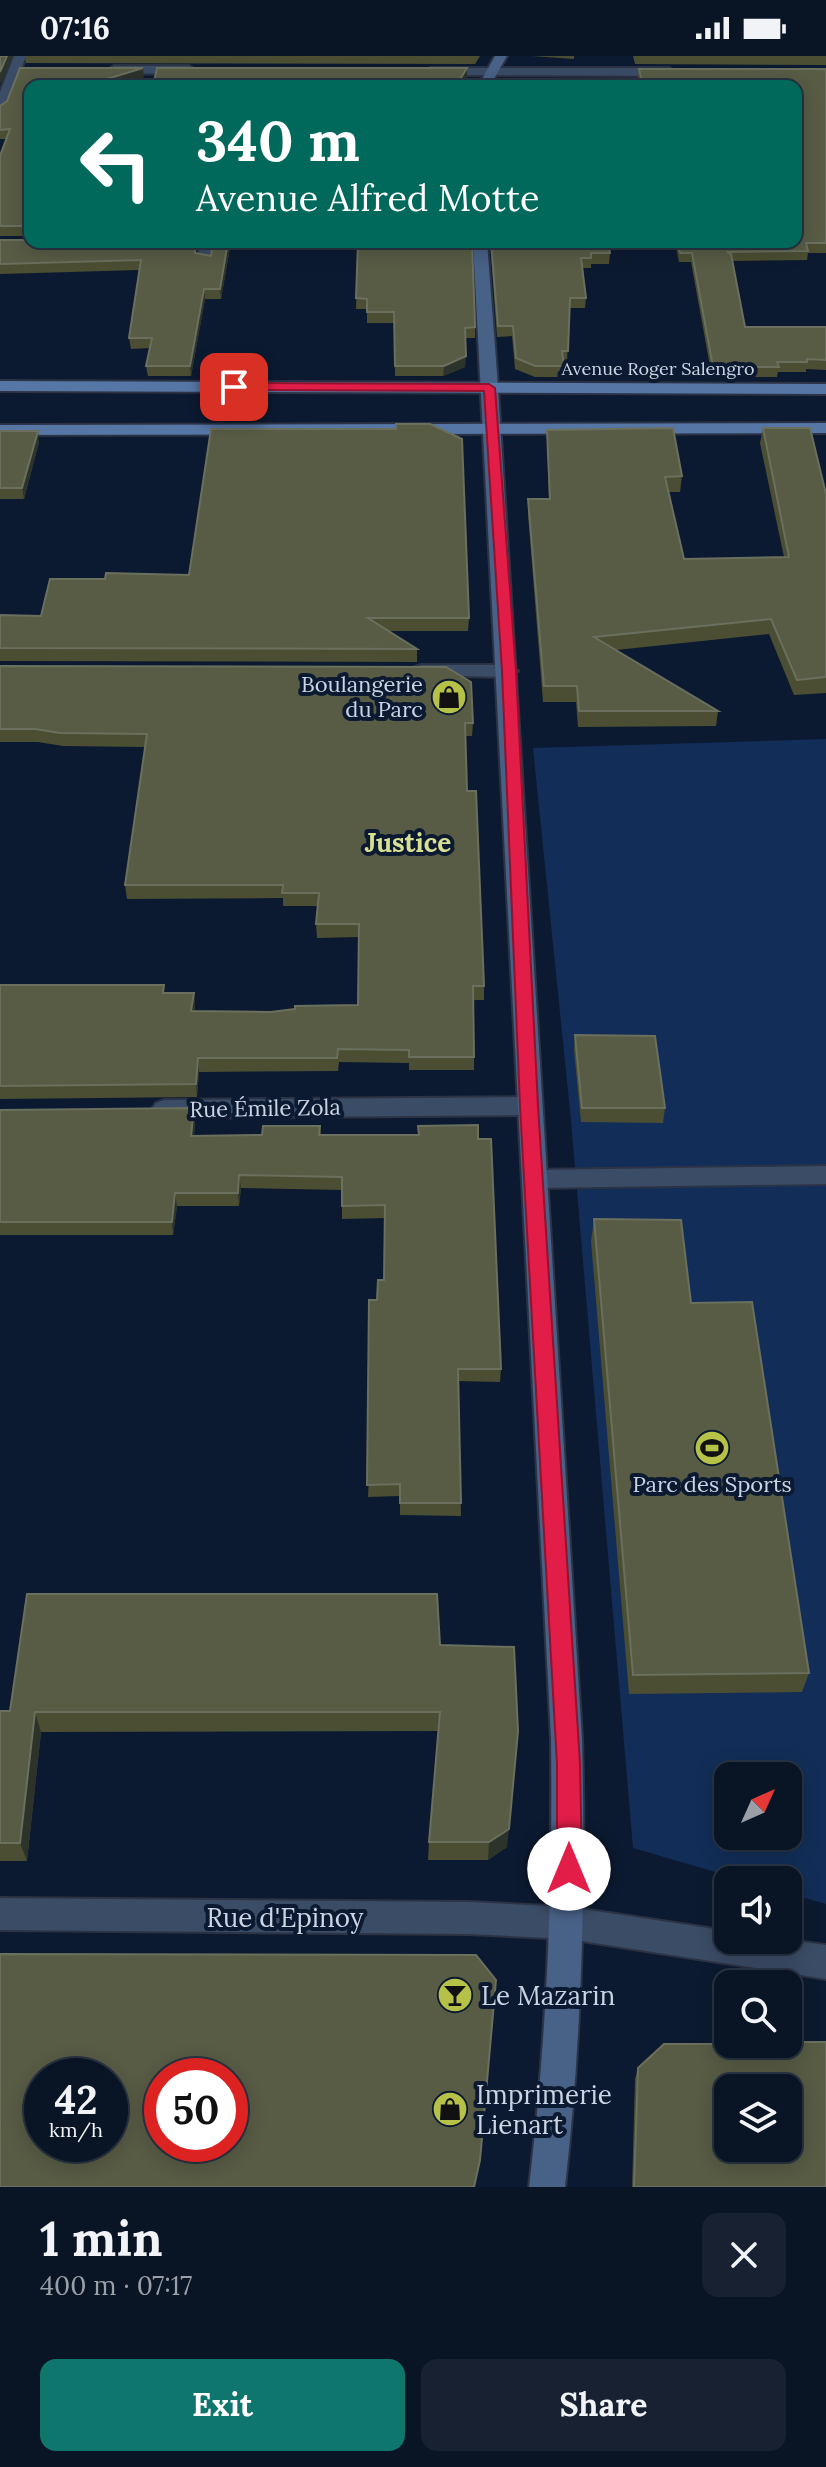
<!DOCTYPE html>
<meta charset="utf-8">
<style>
body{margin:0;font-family:Lora,serif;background:#172132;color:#f1f3f6;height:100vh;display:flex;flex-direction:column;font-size:30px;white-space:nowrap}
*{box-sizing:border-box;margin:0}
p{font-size:26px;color:#999ea7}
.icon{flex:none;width:44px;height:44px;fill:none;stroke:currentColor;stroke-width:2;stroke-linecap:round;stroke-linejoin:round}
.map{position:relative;height:2131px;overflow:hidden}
.drawer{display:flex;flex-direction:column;background:#091425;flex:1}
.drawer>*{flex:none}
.banner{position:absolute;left:24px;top:24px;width:778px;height:168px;border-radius:16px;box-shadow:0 4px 20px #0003,0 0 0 2px #293342;background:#00695c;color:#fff;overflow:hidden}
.needle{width:52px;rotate:45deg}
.buttons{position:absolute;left:714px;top:1706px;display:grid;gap:16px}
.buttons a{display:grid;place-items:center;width:88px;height:88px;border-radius:16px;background:#091425;box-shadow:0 4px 20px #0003,0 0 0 2px #293342;font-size:40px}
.speed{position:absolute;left:24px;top:2002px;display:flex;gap:16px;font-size:40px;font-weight:700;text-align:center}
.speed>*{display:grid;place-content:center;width:104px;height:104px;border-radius:50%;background:#091425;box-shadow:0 4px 20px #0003,0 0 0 2px #293342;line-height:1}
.speed small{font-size:20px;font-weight:400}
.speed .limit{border:12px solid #d22;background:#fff;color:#111}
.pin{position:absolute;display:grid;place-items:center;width:68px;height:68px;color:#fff;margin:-34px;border-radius:16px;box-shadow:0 4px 12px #0006}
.me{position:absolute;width:88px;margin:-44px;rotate:0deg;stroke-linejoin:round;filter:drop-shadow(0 0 6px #0008)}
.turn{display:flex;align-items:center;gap:28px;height:168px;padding:0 40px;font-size:36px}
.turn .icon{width:104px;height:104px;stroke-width:2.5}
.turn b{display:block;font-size:56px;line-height:68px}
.round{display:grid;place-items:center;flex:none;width:84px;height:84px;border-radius:16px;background:#172132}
.headline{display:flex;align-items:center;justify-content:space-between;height:136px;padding:0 40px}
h1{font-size:48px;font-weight:700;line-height:60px}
.primary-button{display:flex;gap:16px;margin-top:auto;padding:16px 40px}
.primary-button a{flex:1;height:92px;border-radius:16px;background:#0f766e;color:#fff;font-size:32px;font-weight:700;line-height:92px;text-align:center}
.primary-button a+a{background:#172132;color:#f1f3f6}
.status{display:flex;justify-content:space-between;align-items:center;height:56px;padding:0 40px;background:#091425;direction:ltr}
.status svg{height:22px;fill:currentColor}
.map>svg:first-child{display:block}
</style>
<div class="status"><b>07:16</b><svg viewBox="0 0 49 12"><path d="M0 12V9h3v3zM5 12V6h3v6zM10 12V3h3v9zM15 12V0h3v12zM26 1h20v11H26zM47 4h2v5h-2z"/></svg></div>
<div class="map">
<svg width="826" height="2131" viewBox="0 0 826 2131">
<rect width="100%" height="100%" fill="#0c1a31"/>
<!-- green -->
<path fill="#122e58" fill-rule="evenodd" d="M 826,683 L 826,1848 L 788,1837 L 788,1824 L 743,1824 L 633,1792 L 571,1064 L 533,692 ZM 728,1720 L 788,1720 L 788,1780 L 728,1780 Z"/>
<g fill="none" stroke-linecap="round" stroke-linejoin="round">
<defs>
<path id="pedestrian" d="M 826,1110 L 826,1128 L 534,1132 L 525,1130 L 522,1123 L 525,1116 L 534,1114 Z"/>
<path id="minor" d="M 14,0 L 26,0 L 6,53 L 0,57 L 0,36 Z
M 114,10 L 189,10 L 195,14 L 189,18 L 110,17 L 108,14 Z
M 430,12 L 669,12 L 675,16 L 669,20 L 434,19 L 428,15 Z
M 200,186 L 214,186 L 210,208 L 198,205 Z
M 422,609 L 509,609 L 518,615 L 509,621 L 415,619 L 415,611 Z
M 529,1041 L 537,1044 L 541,1050 L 537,1056 L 529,1059 L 164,1062 L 156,1059 L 152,1053 L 156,1047 L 164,1044 Z
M 0,1842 L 469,1846 L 569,1851 L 581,1855 L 585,1867 L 581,1879 L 569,1883 L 469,1878 L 0,1874 Z"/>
<path id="tertiary" d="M 569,1851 L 728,1875 L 728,1884 L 788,1884 L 826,1889 L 826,1923 L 569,1883 L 557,1879 L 553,1867 L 557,1855 Z"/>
<path id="secondary" d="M 495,0 L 507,0 L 490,30 L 478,30 Z
M 473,186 L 487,186 L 497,317 L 582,1682 C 586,1833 582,1981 565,2131 L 529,2131 C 547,1981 553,1833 551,1682 Z"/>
<path id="primary" d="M 0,325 L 826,328 L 826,338 L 0,335 Z
M 826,367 L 826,377 L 0,379 L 0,369 Z"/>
</defs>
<!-- pedestrian casing -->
<use href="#pedestrian" stroke="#2c3345" stroke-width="4"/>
<!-- minor casing -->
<use href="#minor" stroke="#2c3345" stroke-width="4"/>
<!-- tertiary casing -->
<use href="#tertiary" stroke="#2c3345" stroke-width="4"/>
<!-- secondary casing -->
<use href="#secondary" stroke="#2c3345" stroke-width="4"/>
<!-- primary casing -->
<use href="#primary" stroke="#2c3345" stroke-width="4"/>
<!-- pedestrian -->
<use href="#pedestrian" fill="#3b4c66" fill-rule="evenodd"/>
<!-- minor -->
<use href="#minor" fill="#3b4c66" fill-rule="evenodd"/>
<!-- tertiary -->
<use href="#tertiary" fill="#3b4c66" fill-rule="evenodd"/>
<!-- secondary -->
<use href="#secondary" fill="#486186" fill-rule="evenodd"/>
<!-- primary -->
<use href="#primary" fill="#5676a6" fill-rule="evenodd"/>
</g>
<!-- wall -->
<path fill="#4b4e32" d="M 25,0 L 480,0 L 475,8 L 26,7 Z
M 532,0 L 574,0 L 574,3 Z
M 633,0 L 826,0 L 826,9 L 635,8 Z
M 20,12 L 143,12 L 144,21 L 114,30 L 30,30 L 30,180 L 0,180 L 0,100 L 6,83 L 0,83 L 0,50 L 7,45 Z
M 639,13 L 826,13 L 826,197 L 808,197 L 807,204 L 732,205 L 745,271 L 826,271 L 826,314 L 806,313 L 806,316 L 778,316 L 777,321 L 712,321 L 691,206 L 679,206 L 675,186 L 796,186 L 796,30 L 640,30 L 638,22 Z
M 0,184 L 197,197 L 211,200 L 231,186 L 221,243 L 205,243 L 191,320 L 148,320 L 146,310 L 150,292 L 131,293 L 129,282 L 139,214 L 0,218 Z
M 358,186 L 475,271 L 475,282 L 466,282 L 465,311 L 443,320 L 395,320 L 394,267 L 367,267 L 367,253 L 356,253 Z
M 490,186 L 608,186 L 610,197 L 609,208 L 591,208 L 591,212 L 582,212 L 586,242 L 585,252 L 570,252 L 567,306 L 564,306 L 564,321 L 535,321 L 515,313 L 512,280 L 497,281 Z
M 763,372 L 826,438 L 826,637 L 794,639 L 769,578 L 616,594 L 718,655 L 716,670 L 578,671 L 576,646 L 543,646 L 528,458 L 528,443 L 549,443 L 547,389 L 547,374 L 682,420 L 680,436 L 668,436 L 684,503 L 784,501 L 760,387 Z
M 0,375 L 39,386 L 24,443 L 0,443 Z
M 0,559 L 469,562 L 468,575 L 389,575 L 417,593 L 417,606 L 0,605 Z
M 0,610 L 473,667 L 472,680 L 466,680 L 467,735 L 484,930 L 484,944 L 474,944 L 474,1014 L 409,1014 L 409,1007 L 339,1006 L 338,1015 L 199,1016 L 197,1041 L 0,1043 L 0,929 L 165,937 L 194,937 L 195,955 L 271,956 L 358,949 L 359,881 L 317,882 L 316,868 L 318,850 L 283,850 L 283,842 L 127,843 L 125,829 L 145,691 L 63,690 L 38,686 L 0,686 Z
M 575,979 L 665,1052 L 663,1067 L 581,1066 L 574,994 Z
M 0,1054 L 195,1065 L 194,1080 L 262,1079 L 320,1070 L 321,1079 L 419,1079 L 501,1313 L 500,1326 L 458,1325 L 461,1460 L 400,1459 L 400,1440 L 368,1441 L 377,1244 L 384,1224 L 385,1162 L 342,1163 L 342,1134 L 241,1132 L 239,1150 L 177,1150 L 173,1179 L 0,1179 Z
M 594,1163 L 691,1247 L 809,1617 L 802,1636 L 629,1638 L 591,1185 Z
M 440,1589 L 507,1791 L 488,1804 L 428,1804 L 429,1786 L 438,1675 L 41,1676 L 27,1805 L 0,1805 L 0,1655 L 10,1655 Z
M 638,2012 L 826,2131 L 632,2131 L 635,2023 Z"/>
<!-- shaded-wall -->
<path fill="#2c332a" d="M 7,0 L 13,0 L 0,29 L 0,16 Z
M 143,12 L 144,21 L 114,30 L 84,30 Z
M 467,12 L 467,22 L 462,30 L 456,30 Z
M 228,186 L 231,186 L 221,243 L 220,233 Z
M 204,233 L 205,243 L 191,320 L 190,310 Z
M 466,300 L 465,311 L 443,320 L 444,310 Z
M 38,375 L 39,386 L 24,443 L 22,432 Z
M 194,937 L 195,950 L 193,969 L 191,955 Z
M 198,1002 L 199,1016 L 197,1041 L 196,1028 Z
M 194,1052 L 195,1065 L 193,1093 L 191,1080 Z
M 239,1119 L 241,1132 L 239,1150 L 238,1137 Z
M 175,1137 L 177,1150 L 173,1179 L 172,1166 Z
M 35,1656 L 41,1676 L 27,1805 L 20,1787 Z
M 509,1773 L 507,1791 L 488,1804 L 489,1786 Z"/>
<!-- building -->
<path fill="#585c45" stroke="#6a6f5e" stroke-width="2" fill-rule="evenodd" d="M 0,0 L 7,0 L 0,16 Z
M 20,12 L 143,12 L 84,30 L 30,30 L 30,170 L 0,170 L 0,100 L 10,73 L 0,74 L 0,50 L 7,45 Z
M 157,12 L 467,12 L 456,30 L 153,30 Z
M 639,13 L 826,13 L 826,187 L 806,187 L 808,195 L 727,196 L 731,198 L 745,271 L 826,271 L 826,304 L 807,303 L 807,306 L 777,306 L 779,311 L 713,311 L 692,197 L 680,197 L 678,186 L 796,186 L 796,30 L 643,30 Z
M 0,184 L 30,184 L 30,186 L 196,186 L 195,197 L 211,200 L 213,186 L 228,186 L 220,233 L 204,233 L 190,310 L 146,310 L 152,282 L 129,282 L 141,204 L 0,208 Z
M 358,186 L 472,186 L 475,271 L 465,272 L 466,300 L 444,310 L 395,310 L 394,256 L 367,256 L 367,243 L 356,242 Z
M 491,186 L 608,186 L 610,197 L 591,197 L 591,202 L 581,202 L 586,242 L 570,242 L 568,295 L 562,295 L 564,310 L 535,310 L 516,302 L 513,270 L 498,270 Z
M 396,368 L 430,368 L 462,383 L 469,562 L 368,562 L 417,593 L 0,592 L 0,559 L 41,560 L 50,523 L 105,523 L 106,517 L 189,519 L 211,373 L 396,373 Z
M 673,372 L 682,420 L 665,421 L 684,503 L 789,501 L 763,372 L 810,372 L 826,438 L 826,621 L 797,624 L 771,563 L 594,581 L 718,655 L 579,655 L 577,630 L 544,630 L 528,443 L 550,443 L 547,374 Z
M 0,375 L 38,375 L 22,432 L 0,432 Z
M 0,610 L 446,611 L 471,626 L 473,667 L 465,667 L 467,735 L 476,735 L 484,930 L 473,930 L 474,1001 L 409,1001 L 409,994 L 338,993 L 337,1002 L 198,1002 L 196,1028 L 0,1030 L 0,929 L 164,929 L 163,937 L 194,937 L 191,955 L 271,956 L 295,953 L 295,950 L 358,949 L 359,868 L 316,868 L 319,837 L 282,837 L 283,829 L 125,829 L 147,678 L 60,677 L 35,673 L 0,673 Z
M 575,979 L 655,980 L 665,1052 L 582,1052 Z
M 194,1052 L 191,1080 L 262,1079 L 263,1070 L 320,1070 L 319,1079 L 419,1079 L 418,1070 L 478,1069 L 478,1083 L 491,1083 L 501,1313 L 458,1313 L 461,1447 L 400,1447 L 400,1428 L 367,1429 L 369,1244 L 377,1244 L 378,1224 L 384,1224 L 385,1149 L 342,1150 L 342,1121 L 239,1119 L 238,1137 L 175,1137 L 172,1166 L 0,1166 L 0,1054 Z
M 594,1163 L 681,1164 L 691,1247 L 752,1246 L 809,1617 L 633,1619 Z
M 27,1538 L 437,1538 L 440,1589 L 514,1591 L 518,1675 L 509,1773 L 489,1786 L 429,1786 L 440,1656 L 35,1656 L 20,1787 L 0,1787 L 0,1655 L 10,1655 Z
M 0,1898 L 476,1899 L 496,1924 L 480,2104 L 474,2131 L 0,2131 ZM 42,2020 L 110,2020 L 110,2088 L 42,2088 ZM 162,2020 L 230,2020 L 230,2088 L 162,2088 Z
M 788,1986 L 826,1986 L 826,2131 L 634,2131 L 638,2012 L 664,1988 L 788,1988 ZM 728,2032 L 788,2032 L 788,2092 L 728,2092 Z"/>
<!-- route -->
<path fill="#e11d48" stroke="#92132f" stroke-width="2" d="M 234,327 L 489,328 L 495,332 L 516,615 L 538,1050 L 580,1708 L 582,1813 L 578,1822 L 569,1826 L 561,1822 L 557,1813 L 557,1708 L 520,1050 L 502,615 L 484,335 L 230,334 L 230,328 Z"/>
<!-- icons -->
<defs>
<symbol id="shop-disc" viewBox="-11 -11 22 22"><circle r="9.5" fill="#b6c148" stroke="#0c1a31"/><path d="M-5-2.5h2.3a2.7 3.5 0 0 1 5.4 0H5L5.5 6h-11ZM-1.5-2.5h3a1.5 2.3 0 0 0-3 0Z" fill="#111"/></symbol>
<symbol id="stadium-disc" viewBox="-11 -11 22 22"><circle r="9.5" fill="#b6c148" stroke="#0c1a31"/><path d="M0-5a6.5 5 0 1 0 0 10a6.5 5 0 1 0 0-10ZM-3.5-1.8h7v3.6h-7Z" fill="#111"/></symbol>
<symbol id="bar-disc" viewBox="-11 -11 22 22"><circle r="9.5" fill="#b6c148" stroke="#0c1a31"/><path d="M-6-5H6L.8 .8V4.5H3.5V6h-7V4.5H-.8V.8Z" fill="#111"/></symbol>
</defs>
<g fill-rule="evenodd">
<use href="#shop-disc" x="429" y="621" width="40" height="40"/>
<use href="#stadium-disc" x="692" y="1372" width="40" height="40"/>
<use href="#bar-disc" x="435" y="1919" width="40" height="40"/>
<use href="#shop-disc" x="430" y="2033" width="40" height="40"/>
</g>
<g text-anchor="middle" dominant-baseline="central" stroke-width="8" stroke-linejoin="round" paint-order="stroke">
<!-- far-street labels -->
<g font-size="18" fill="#cad4e3" stroke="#0c1a31">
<text x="658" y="312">Avenue Roger Salengro</text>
</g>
<!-- poi labels -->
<g font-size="22" fill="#cad4e3" stroke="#0c1a31" text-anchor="end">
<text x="423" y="628">Boulangerie<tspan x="423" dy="25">du Parc</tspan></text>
<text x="712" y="1428" text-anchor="middle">Parc des Sports</text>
</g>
<!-- street labels -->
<g font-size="22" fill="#cad4e3" stroke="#0c1a31">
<text transform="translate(265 1052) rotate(-1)">Rue Émile Zola</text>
</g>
<!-- quarter labels -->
<g font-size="26" font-weight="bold" fill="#d7e092" stroke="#0c1a31">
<text x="408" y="786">Justice</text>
</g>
<!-- near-street labels -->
<g font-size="26" fill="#cad4e3" stroke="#0c1a31">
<text x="285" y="1861">Rue d'Epinoy</text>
</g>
<!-- near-poi labels -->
<g font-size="26" fill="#cad4e3" stroke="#0c1a31" text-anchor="start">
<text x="481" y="1939">Le Mazarin</text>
<text x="476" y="2038">Imprimerie<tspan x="476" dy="30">Lienart</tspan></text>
</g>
</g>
</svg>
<div class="buttons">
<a><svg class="needle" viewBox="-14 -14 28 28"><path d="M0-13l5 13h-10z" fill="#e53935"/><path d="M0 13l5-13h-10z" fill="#999ea7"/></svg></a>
<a><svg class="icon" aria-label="sound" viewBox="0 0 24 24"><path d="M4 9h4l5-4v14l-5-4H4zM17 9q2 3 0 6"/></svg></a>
<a><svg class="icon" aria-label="search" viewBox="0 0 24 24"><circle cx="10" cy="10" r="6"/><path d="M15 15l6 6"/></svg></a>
<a><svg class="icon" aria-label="layers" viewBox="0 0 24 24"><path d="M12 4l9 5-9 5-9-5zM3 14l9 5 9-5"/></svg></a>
</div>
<div class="speed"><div>42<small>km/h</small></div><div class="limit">50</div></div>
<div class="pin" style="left:234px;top:331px;background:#d93025"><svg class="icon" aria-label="arrive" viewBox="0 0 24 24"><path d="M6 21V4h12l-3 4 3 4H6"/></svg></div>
<svg class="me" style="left:569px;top:1813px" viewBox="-20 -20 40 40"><circle r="19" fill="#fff"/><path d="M0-13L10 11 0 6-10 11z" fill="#e11d48"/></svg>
<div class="banner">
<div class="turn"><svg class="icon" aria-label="left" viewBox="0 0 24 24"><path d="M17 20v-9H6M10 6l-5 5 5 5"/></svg><div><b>340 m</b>Avenue Alfred Motte</div></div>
</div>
</div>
<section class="drawer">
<div class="headline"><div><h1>1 min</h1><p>400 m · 07:17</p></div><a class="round"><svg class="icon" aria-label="close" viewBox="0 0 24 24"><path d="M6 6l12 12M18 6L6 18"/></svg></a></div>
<div class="primary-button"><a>Exit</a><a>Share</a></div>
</section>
